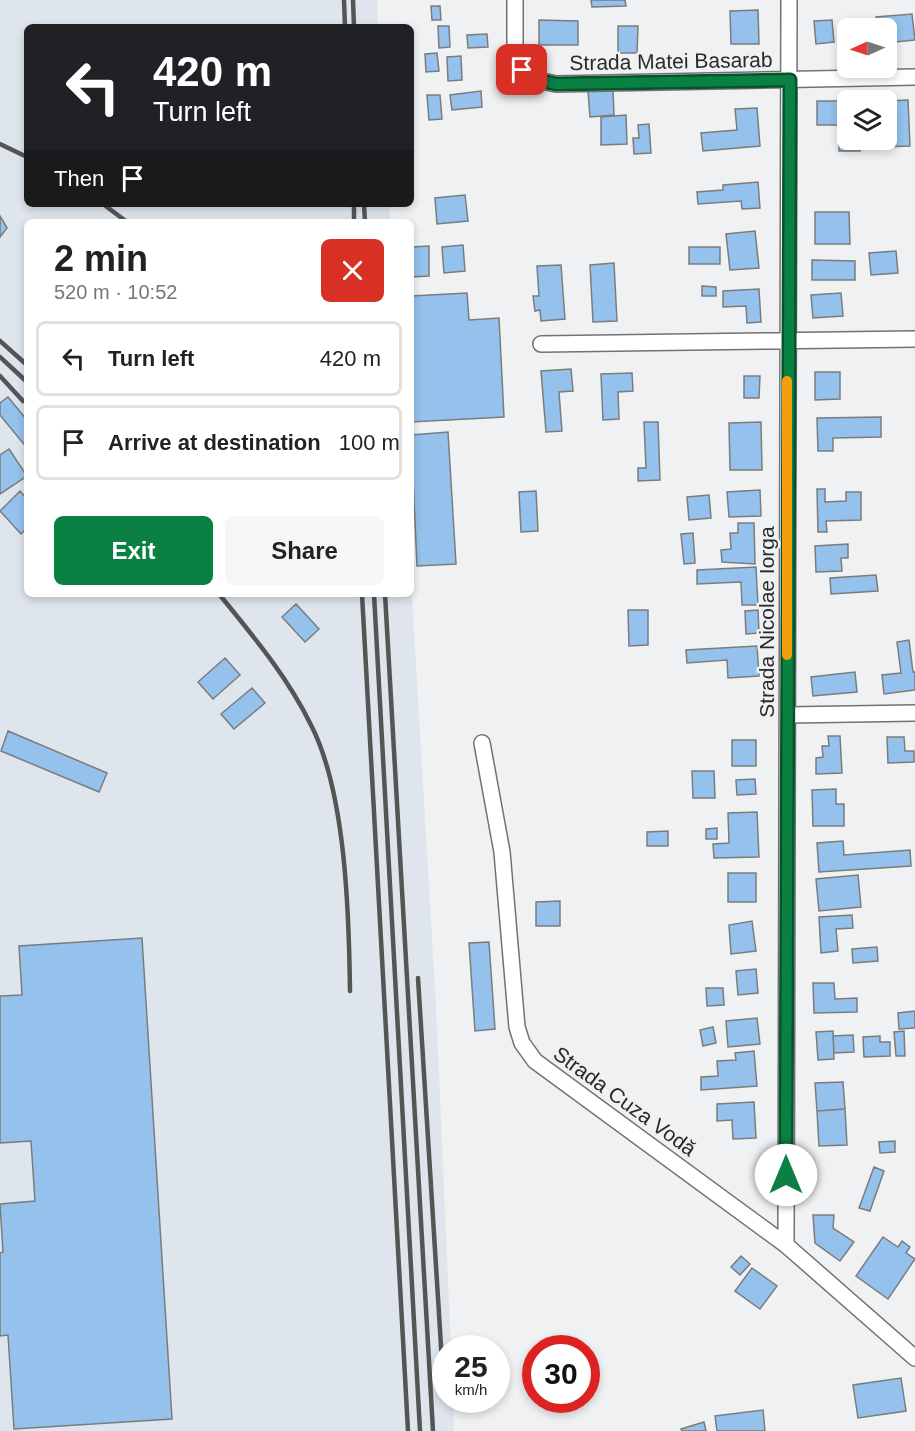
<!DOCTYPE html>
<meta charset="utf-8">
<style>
body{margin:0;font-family:Arial,sans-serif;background:#f6f6f6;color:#222;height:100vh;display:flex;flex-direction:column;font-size:22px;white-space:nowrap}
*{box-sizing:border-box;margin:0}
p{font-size:20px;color:#767676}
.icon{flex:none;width:33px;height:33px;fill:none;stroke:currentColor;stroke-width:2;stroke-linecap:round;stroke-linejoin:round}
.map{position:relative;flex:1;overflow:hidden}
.panel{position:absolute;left:24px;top:219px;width:390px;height:378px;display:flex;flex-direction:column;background:#fff;border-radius:9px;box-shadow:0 3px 9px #0003}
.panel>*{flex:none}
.top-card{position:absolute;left:24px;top:24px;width:390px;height:183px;border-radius:9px;box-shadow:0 3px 9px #0003;background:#202124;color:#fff;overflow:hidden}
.needle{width:39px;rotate:267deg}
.tools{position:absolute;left:837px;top:18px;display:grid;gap:12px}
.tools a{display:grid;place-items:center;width:60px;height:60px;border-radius:9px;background:#fff;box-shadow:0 3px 9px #0003;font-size:30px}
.speed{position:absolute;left:432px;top:1335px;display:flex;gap:12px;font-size:30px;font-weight:700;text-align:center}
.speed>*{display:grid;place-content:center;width:78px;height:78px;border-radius:50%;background:#fff;box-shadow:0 3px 9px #0003;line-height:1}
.speed small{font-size:15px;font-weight:400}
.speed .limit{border:9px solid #d22;background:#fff;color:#111}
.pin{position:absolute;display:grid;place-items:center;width:51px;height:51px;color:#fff;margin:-26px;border-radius:12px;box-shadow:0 3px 9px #0006}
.me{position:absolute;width:66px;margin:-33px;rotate:0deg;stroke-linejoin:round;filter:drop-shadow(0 0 4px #0008)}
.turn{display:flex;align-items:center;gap:21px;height:126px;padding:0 30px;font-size:27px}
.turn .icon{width:78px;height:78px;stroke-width:2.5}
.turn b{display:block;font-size:42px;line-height:51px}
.then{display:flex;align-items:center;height:57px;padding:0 30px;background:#0003;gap:12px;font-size:22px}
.round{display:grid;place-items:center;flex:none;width:63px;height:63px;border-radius:9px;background:#f6f6f6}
.headline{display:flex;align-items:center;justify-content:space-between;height:102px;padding:0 30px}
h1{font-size:36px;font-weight:700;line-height:45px}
.button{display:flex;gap:12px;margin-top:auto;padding:12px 30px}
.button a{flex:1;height:69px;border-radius:9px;background:#0b8043;color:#fff;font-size:24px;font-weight:700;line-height:69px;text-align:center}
.button a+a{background:#f6f6f6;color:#222}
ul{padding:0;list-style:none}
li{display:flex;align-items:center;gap:18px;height:75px;margin:0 12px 9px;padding:0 18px;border:3px solid #e0e0e0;border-radius:9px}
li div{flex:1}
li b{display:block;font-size:22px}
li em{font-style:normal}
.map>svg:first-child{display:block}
</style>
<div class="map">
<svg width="915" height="1431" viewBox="0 0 915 1431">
<rect width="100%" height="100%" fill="#f0f1f3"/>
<!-- built -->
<path fill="#dee5ec" d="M 0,0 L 377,0 L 378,27 L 27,27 L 27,204 L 389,204 L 390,222 L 27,222 L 27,594 L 411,594 L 411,579 L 436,1007 L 451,1348 L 446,1348 L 446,1400 L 453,1400 L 454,1431 L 0,1431 Z"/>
<!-- building -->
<path fill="#94c2ec" stroke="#7a7c7d" stroke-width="1.5" d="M 591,0 L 625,0 L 626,6 L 592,7 Z
M 431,6 L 440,6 L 441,20 L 432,20 Z
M 758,10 L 759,44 L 731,44 L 730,11 Z
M 912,14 L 915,40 L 886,43 L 886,28 L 877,28 L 876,17 Z
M 539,20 L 578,21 L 578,45 L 539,45 Z
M 832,20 L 834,42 L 816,44 L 814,21 Z
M 438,26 L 449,26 L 450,47 L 439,48 Z
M 618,26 L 638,26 L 637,53 L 618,53 Z
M 487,34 L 488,47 L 468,48 L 467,35 Z
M 437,53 L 439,71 L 426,72 L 425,54 Z
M 461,56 L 462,80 L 448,81 L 447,57 Z
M 613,90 L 614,115 L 590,117 L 588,91 Z
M 481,91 L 482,107 L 452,110 L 450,95 Z
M 427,95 L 440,95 L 442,119 L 429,120 Z
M 908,100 L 910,146 L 881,147 L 880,140 L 886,140 L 886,101 Z
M 817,101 L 848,101 L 848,140 L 859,140 L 860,151 L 839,151 L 839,125 L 817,125 Z
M 757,108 L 760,146 L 703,151 L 701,133 L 737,130 L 735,109 Z
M 626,115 L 627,144 L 601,145 L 601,117 Z
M 649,124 L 651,153 L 634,154 L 633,138 L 639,138 L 638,125 Z
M 758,182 L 760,208 L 742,209 L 741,201 L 698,204 L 697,192 L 723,190 L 723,185 Z
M 465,195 L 468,221 L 437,224 L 435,198 Z
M 815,212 L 849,212 L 850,244 L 815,244 Z
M 0,216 L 7,228 L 0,237 Z
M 755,231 L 759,268 L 730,270 L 726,234 Z
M 463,245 L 465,271 L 444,273 L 442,247 Z
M 429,246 L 429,276 L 412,277 L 411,247 Z
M 689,247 L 720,247 L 720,264 L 689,264 Z
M 896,251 L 898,273 L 871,275 L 869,253 Z
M 812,260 L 855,261 L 855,280 L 812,280 Z
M 614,263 L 617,321 L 593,322 L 590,265 Z
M 561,265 L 565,319 L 541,321 L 540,310 L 535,311 L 533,296 L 539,296 L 537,266 Z
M 702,286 L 716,287 L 716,296 L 702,296 Z
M 759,289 L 761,322 L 747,323 L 746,306 L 723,307 L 723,291 Z
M 467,293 L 469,320 L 499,318 L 504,417 L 411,422 L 411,296 Z
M 841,293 L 843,316 L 813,318 L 811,295 Z
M 571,369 L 573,391 L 559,392 L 562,431 L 546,432 L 541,371 Z
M 815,372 L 840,372 L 840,399 L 815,400 Z
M 632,373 L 633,391 L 618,392 L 619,419 L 603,420 L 601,374 Z
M 744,376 L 760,376 L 759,398 L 744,398 Z
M 8,397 L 27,420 L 27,448 L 0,415 L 0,403 Z
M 881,417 L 881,437 L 833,438 L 833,451 L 818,451 L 817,418 Z
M 644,422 L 658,422 L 660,480 L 638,481 L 638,468 L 646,468 Z
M 761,422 L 762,470 L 730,470 L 729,423 Z
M 448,432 L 456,564 L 417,566 L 411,435 Z
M 9,449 L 27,476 L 0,494 L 0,455 Z
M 817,489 L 825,489 L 825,502 L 846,501 L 846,492 L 861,492 L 861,520 L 826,521 L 827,532 L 818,532 Z
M 760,490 L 761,516 L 729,517 L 727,492 Z
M 20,491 L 27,499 L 27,528 L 21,534 L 0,511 Z
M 536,491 L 538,531 L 521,532 L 519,492 Z
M 709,495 L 711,518 L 689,520 L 687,497 Z
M 738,523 L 754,523 L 755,564 L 722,562 L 721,550 L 731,549 L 730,533 L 738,533 Z
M 693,533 L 695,563 L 684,564 L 681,534 Z
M 848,544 L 848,558 L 841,558 L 842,571 L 816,572 L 815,546 Z
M 756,567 L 758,605 L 742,605 L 741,582 L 697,584 L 697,570 Z
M 876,575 L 878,591 L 831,594 L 830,578 Z
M 296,604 L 319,629 L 305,642 L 282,617 Z
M 628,610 L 648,610 L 648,645 L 629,646 Z
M 758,610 L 759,633 L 746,634 L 745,611 Z
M 909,640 L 913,672 L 915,672 L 915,690 L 884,694 L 882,675 L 901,673 L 897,642 Z
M 757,646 L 759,676 L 728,678 L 727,660 L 687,663 L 686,650 Z
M 225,658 L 240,675 L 213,699 L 198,682 Z
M 855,672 L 857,692 L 813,696 L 811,677 Z
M 252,688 L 265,703 L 234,729 L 221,714 Z
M 8,731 L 107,773 L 99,792 L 1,751 Z
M 828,736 L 840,736 L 842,773 L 816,774 L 816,758 L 823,757 L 822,746 L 829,746 Z
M 887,737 L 904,737 L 905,751 L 914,751 L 914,762 L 888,763 Z
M 732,740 L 756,740 L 756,766 L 732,766 Z
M 692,771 L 714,771 L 715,798 L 693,798 Z
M 755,779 L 756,794 L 737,795 L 736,780 Z
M 836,789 L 836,804 L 844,804 L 844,826 L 813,826 L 812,790 Z
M 757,812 L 759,857 L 714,858 L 713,844 L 729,843 L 728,813 Z
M 717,828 L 717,839 L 706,839 L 706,829 Z
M 668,831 L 668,846 L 647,846 L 647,832 Z
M 843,841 L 844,855 L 910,850 L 911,866 L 819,872 L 817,843 Z
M 728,873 L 756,873 L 756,902 L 728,902 Z
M 858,875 L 861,907 L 819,911 L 816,879 Z
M 560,901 L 560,926 L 536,926 L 536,902 Z
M 852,915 L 853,928 L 836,929 L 838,951 L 821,953 L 819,917 Z
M 752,921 L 756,951 L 731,954 L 729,925 Z
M 142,938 L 172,1419 L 14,1429 L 8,1335 L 0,1336 L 0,1253 L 3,1252 L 0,1204 L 35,1201 L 31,1141 L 0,1143 L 0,996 L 22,995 L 19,946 Z
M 489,942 L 495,1029 L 475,1031 L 469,943 Z
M 877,947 L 878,961 L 853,963 L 852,949 Z
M 756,969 L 758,993 L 738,995 L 736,971 Z
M 813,983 L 834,983 L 835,999 L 857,998 L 857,1012 L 814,1013 Z
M 706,988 L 723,988 L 724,1005 L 707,1006 Z
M 915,1011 L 915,1028 L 899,1029 L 898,1013 Z
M 757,1018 L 760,1044 L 728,1047 L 726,1021 Z
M 713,1027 L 716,1043 L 703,1046 L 700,1030 Z
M 833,1031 L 834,1059 L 818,1060 L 816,1032 Z
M 904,1031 L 905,1056 L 896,1056 L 894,1032 Z
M 853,1035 L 854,1052 L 834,1053 L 833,1036 Z
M 880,1036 L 880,1042 L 890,1042 L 890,1056 L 864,1057 L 863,1037 Z
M 754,1051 L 757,1086 L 701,1090 L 701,1077 L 718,1076 L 717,1061 L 736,1060 L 735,1053 Z
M 843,1082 L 845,1109 L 817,1111 L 815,1083 Z
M 754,1102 L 756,1138 L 733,1139 L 732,1120 L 717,1121 L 717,1104 Z
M 845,1109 L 847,1145 L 819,1146 L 817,1111 Z
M 895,1141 L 895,1152 L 880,1153 L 879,1142 Z
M 874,1167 L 884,1171 L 870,1211 L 859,1208 Z
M 813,1215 L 834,1215 L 833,1228 L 854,1242 L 840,1261 L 815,1243 Z
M 883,1237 L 898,1247 L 902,1241 L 910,1247 L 906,1253 L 915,1259 L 888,1299 L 856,1276 Z
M 741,1256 L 750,1264 L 740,1275 L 731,1267 Z
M 752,1268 L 777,1286 L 760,1309 L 735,1291 Z
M 901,1378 L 906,1411 L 858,1418 L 853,1385 Z
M 763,1410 L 765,1431 L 717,1431 L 715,1416 Z
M 704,1422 L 706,1431 L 682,1431 L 681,1429 Z"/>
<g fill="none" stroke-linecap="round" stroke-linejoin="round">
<defs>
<path id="street" d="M 515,0 L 515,61 L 528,78 L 556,84 L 915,77
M 541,344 L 915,339
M 787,715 L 915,713
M 482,743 L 502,852 L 517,1027 L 522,1043 L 535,1061 L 786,1245 L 915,1358
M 786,1245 L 789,0"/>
</defs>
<!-- street casing -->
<use href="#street" stroke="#717274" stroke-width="18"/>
<!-- street -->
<use href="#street" stroke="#fff" stroke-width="15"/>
<!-- rail -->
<path stroke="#545555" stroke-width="4.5" d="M 344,0 L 345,27
M 353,0 L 354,27
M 0,144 L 27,157
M 103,204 L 127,222
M 354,204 L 354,222
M 364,204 L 365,222
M 0,341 L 27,365
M 0,357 L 27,382
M 0,376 L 23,401
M 219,594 C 253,636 287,676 311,725 C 346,793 349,915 350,991
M 362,594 L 408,1431
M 374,594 L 420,1431
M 385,594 L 433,1431
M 418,978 L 442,1362"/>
</g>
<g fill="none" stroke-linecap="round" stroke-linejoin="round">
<defs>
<path id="route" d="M 522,70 L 528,78 L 556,84 L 790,80 L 786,1175"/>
</defs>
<!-- route casing -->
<use href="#route" stroke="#07532c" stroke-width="15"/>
<!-- route -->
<use href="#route" stroke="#0b8043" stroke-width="10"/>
<!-- slow -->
<path stroke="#f59e0b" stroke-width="10" d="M 787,381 L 787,655"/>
</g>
<g text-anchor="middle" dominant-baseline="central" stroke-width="5" stroke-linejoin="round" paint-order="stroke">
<!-- street labels -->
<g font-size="21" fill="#292a2a" stroke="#f0f1f3">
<text transform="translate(671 61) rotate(-1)">Strada Matei Basarab</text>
<text transform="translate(766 622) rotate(-90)">Strada Nicolae Iorga</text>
<text transform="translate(625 1101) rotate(36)">Strada Cuza Vodă</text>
</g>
</g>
</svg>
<div class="tools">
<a><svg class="needle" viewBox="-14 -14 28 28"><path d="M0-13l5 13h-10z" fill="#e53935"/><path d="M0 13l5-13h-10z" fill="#767676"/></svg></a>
<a><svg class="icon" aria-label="layers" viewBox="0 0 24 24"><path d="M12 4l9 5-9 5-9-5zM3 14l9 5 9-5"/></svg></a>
</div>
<div class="speed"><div>25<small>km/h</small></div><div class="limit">30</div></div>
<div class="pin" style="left:522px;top:70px;background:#d93025"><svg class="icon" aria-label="arrive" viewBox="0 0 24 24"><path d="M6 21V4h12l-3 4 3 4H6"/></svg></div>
<svg class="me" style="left:786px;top:1175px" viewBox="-20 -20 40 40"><circle r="19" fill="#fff"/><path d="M0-13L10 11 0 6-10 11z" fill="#0b8043"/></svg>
<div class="top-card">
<div class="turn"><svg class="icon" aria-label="left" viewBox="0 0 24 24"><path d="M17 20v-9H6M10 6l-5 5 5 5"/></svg><div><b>420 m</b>Turn left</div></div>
<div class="then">Then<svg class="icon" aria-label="arrive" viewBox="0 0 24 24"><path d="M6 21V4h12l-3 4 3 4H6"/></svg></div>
</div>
<section class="panel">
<div class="headline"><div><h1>2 min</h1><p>520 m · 10:52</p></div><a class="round" style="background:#d93025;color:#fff"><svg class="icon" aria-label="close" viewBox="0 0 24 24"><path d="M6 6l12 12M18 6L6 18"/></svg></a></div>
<ul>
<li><svg class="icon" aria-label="left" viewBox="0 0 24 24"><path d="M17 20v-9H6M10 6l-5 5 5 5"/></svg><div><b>Turn left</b></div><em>420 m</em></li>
<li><svg class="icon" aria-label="arrive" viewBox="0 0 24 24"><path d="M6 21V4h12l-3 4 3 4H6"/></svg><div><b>Arrive at destination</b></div><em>100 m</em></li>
</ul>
<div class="button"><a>Exit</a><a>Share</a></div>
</section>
</div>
